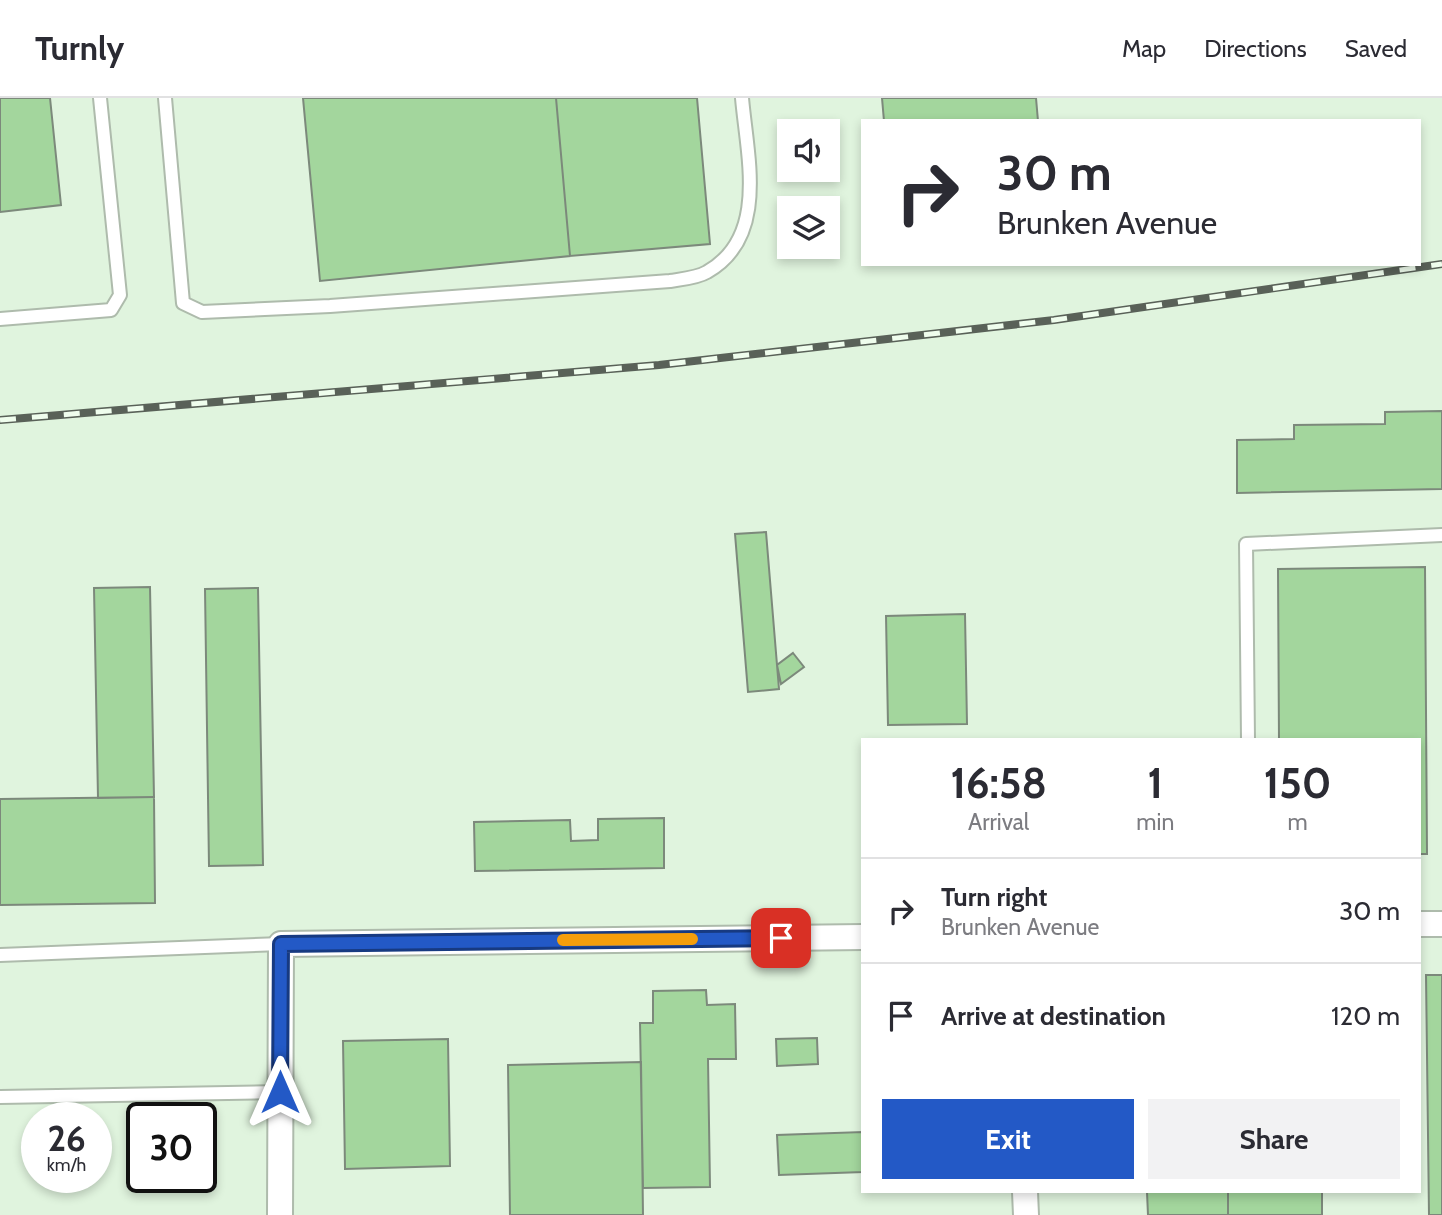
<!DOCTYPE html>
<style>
body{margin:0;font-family:Cabin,sans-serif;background:#f2f2f3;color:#2b2b33;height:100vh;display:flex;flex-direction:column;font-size:26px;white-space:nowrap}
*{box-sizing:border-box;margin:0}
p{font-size:23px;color:#7c7c81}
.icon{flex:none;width:38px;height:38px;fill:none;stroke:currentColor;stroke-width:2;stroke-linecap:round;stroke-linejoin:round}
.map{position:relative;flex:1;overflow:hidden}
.side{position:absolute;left:861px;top:640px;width:560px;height:455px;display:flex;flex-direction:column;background:#fff;border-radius:0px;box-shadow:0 4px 10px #0003}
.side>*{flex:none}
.guide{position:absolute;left:861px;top:21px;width:560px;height:147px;border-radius:0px;box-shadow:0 4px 10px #0003;background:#fff;color:#2b2b33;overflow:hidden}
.fabs{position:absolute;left:777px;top:21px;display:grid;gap:14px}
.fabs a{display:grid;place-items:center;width:63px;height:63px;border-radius:0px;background:#fff;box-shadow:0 4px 10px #0003;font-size:35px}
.speed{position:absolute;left:21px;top:1004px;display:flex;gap:14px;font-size:35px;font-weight:700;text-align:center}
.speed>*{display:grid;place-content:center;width:91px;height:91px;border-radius:50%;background:#fff;box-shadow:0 4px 10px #0003;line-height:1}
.speed small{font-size:18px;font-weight:400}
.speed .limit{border:4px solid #111;border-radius:10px;background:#fff;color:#111}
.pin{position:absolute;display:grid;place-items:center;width:60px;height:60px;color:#fff;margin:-30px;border-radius:14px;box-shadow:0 4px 10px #0006}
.me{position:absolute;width:77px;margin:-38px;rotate:0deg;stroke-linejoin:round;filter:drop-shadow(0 0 5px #0008)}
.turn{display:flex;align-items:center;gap:24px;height:147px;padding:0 21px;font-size:32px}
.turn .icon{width:91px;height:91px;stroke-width:2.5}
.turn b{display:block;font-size:49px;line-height:60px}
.eta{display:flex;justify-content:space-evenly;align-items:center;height:119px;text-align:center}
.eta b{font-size:42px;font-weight:800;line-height:49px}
.cta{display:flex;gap:14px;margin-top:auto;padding:14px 21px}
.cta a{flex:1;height:80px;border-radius:0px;background:#2359c6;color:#fff;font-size:28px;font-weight:800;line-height:80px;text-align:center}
.cta a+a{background:#f2f2f3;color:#2b2b33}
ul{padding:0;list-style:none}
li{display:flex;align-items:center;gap:21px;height:105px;padding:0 21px;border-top:2px solid #e1e1e2}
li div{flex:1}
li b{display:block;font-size:26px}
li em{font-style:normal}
header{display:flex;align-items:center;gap:42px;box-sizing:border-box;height:98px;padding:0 35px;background:#fff;border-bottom:2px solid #e1e1e2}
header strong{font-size:33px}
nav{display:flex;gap:38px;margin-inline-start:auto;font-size:24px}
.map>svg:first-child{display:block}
</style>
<header>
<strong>Turnly</strong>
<nav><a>Map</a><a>Directions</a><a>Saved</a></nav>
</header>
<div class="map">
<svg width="1442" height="1117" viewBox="0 0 1442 1117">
<rect width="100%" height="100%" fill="#effded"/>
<!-- built -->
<path fill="#e0f4de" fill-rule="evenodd" d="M 0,0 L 1442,0 L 1442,1117 L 0,1117 ZM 863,23 L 1419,23 L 1419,166 L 863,166 ZM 789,33 L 828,33 L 828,72 L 789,72 ZM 789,110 L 828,110 L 828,149 L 789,149 ZM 863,642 L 1419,642 L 1419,1094 L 863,1094 ZM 37,1020 L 96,1020 L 96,1080 L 37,1080 ZM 142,1020 L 201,1020 L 201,1080 L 142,1080 Z"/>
<!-- building -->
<path fill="#a3d69d" stroke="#7c897b" stroke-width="2" d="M 0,0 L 50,0 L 61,107 L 0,114 Z
M 303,0 L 556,0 L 570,158 L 320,183 Z
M 556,0 L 697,0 L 710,146 L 570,158 Z
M 882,0 L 1036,0 L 1038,23 L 884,23 Z
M 1442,313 L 1442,391 L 1237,395 L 1237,342 L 1294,341 L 1294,327 L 1385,326 L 1385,314 Z
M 766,434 L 779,591 L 748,594 L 735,436 Z
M 1425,469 L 1427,756 L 1419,756 L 1419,642 L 1279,642 L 1278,471 Z
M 150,489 L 154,699 L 98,700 L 94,490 Z
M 258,490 L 263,767 L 209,768 L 205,491 Z
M 965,516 L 967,626 L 888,627 L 886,518 Z
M 793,555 L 804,569 L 781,586 L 777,567 Z
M 154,699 L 155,805 L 0,807 L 0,701 Z
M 664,720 L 664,770 L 475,773 L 474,724 L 570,722 L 571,743 L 598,742 L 598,721 Z
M 1426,877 L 1442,877 L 1442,1117 L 1429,1117 Z
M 706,892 L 707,907 L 735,906 L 736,961 L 708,961 L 710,1089 L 643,1090 L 640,925 L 653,925 L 653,893 Z
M 817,940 L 818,966 L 777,968 L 776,941 Z
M 448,941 L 450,1068 L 345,1071 L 343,943 Z
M 641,964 L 643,1117 L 510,1117 L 508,967 Z
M 863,1034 L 863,1074 L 779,1077 L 777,1037 Z
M 1147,1094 L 1228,1094 L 1228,1117 L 1148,1117 Z
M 1228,1094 L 1322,1094 L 1322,1117 L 1228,1117 Z"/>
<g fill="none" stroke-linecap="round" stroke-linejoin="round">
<defs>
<path id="lane" d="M 165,0 L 183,205 L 202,214 L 330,208 L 670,183 C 682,181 697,180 707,174 C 769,139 747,58 742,0
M 0,221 L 111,212 L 120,197 L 100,0
M 1248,642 L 1246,446 L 1442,437
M 0,857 L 281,846
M 0,999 L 280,994"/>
<path id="street" d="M 1419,826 L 1442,826
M 1025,1094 L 1026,1117
M 280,1117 L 281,846 L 863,839"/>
</defs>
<!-- lane casing -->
<use href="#lane" stroke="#aebbac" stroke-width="16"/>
<!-- street casing -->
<use href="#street" stroke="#aebbac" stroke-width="28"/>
<!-- lane -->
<use href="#lane" stroke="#fff" stroke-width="12"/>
<!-- street -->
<use href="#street" stroke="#fff" stroke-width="24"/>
<defs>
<path id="rail" d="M 0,322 L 659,267 L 1054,222 L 1442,166"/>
</defs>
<!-- rail casing -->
<use href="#rail" stroke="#596158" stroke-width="8"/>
<!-- rail -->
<use href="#rail" stroke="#effded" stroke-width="5" stroke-dasharray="16" stroke-linecap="butt"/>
</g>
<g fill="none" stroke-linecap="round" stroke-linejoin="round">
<defs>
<path id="route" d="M 280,994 L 281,846 L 781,840"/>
</defs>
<!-- route casing -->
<use href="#route" stroke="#173a81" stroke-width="18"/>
<!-- route -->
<use href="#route" stroke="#2359c6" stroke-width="12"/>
<!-- slow -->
<path stroke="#f59e0b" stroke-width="12" d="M 563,842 L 692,841"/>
</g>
</svg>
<div class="fabs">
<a><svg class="icon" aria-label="sound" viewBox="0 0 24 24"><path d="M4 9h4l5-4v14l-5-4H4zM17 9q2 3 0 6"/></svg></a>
<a><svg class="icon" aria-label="layers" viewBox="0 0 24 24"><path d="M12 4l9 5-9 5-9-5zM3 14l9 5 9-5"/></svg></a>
</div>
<div class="speed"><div>26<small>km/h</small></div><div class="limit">30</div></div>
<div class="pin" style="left:781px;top:840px;background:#d93025"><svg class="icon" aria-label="arrive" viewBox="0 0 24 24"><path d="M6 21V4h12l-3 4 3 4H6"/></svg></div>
<svg class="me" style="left:280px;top:994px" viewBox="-20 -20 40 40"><path d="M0-17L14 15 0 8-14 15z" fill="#2359c6" stroke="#fff" stroke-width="4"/></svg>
<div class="guide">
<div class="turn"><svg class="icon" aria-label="right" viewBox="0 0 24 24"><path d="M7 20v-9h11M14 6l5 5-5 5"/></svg><div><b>30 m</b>Brunken Avenue</div></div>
</div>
<section class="side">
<div class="eta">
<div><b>16:58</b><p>Arrival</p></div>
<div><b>1</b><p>min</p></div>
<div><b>150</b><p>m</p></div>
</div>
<ul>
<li><svg class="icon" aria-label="right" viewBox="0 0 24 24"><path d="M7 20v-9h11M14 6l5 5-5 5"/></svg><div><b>Turn right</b><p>Brunken Avenue</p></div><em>30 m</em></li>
<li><svg class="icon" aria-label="arrive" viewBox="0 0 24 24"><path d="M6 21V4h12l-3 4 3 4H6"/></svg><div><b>Arrive at destination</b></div><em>120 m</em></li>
</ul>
<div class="cta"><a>Exit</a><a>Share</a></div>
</section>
</div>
